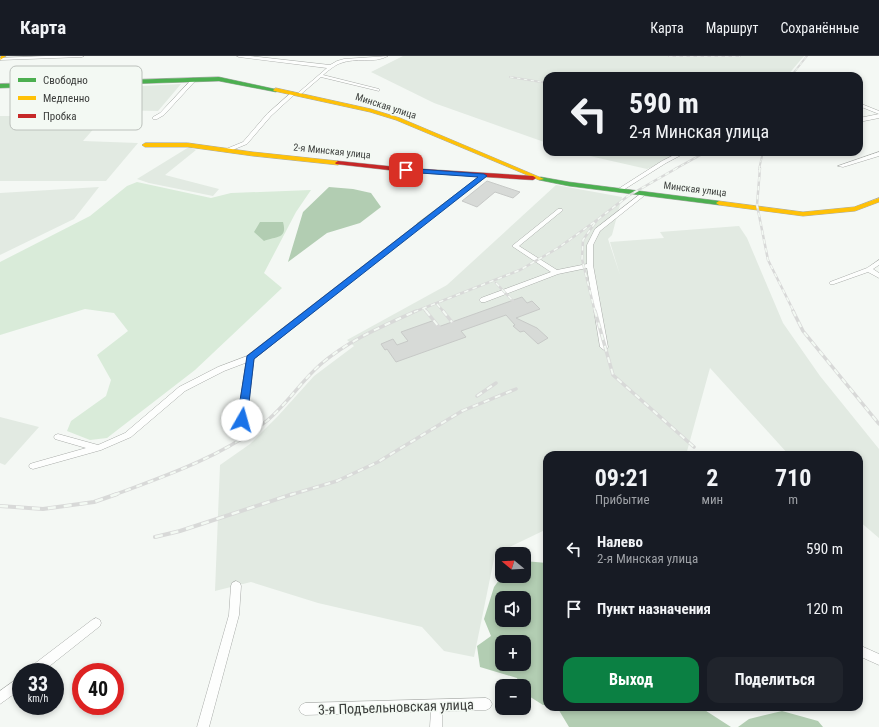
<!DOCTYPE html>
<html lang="ru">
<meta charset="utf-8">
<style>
body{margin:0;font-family:"Roboto Condensed",sans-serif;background:#20242c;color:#f1f3f6;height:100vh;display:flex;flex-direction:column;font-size:15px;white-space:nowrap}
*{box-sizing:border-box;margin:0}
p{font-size:13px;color:#9ea1a6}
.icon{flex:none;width:22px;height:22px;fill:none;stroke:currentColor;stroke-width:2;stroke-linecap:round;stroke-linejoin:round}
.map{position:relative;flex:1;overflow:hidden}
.sheet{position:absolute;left:543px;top:395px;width:320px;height:260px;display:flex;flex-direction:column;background:#171b24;border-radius:12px;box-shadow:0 2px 6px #0003}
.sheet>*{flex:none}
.top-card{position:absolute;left:543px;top:16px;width:320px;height:84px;border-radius:12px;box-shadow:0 2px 6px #0003;background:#171b24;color:#f1f3f6;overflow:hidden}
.needle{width:26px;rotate:288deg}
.buttons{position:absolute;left:495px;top:491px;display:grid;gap:8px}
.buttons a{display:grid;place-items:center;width:36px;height:36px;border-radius:8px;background:#171b24;box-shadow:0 2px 6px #0003;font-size:20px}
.speed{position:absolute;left:12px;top:607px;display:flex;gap:8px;font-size:20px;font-weight:700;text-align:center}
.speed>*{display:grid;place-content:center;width:52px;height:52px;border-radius:50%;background:#171b24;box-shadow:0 2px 6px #0003;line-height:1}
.speed small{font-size:10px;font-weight:400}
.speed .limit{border:6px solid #d22;background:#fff;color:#111}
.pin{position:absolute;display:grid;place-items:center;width:34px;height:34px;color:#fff;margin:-17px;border-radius:8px;box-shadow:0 2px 6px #0006}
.me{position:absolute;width:44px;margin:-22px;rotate:7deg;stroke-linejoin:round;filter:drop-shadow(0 0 3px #0008)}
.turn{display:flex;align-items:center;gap:14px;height:84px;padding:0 20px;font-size:18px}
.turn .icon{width:52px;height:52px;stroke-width:2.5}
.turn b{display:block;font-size:28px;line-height:34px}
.eta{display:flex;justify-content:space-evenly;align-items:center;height:68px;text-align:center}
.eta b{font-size:24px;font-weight:700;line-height:28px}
.cta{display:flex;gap:8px;margin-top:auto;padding:8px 20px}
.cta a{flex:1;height:46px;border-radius:12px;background:#0b8043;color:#fff;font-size:16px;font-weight:700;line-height:46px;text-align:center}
.cta a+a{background:#20242c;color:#f1f3f6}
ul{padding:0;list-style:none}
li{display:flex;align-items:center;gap:12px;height:60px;padding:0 20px}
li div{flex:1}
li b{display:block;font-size:15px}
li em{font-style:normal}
header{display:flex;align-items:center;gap:24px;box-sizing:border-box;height:56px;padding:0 20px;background:#171b24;border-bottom:1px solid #363941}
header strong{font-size:19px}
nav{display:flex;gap:22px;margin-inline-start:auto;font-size:14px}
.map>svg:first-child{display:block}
</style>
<header>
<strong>Карта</strong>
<nav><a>Карта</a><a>Маршрут</a><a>Сохранённые</a></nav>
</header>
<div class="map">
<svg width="879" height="671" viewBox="0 0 879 671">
<rect width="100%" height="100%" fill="#f4f8f4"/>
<!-- built -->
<path fill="#e2eae2" d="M 403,0 L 804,0 L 787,20 L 547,20 L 547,87 L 434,47 L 371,16 Z
M 181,28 L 158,55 L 110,54 L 83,85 L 138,87 L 106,125 L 0,125 L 0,60 L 31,60 L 47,40 L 128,39 L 137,37 L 141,30 Z
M 189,91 L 196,94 L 165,119 L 219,133 L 213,140 L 149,127 L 137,123 Z
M 572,96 L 689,96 L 647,113 Z
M 556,129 L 622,141 L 612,179 L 608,183 L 620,219 L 610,186 L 664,182 L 660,176 L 739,170 L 747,182 L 783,267 L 820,320 L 879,393 L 879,482 L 859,465 L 859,399 L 789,399 L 710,312 L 686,399 L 547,399 L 547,473 L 495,498 L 474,601 L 444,595 L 422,571 L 318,547 L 251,526 L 215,535 L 220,409 L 250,388 L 278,360 L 314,320 L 354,290 L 347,284 L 447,229 Z
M 99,131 L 74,163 L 0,199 L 0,137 Z
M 0,361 L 39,371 L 5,409 L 0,407 Z"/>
<!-- green -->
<path fill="#d9ebd9" d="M 137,126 L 211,142 L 231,137 L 311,134 L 296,156 L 264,217 L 282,232 L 195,314 L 107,382 L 90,384 L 67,375 L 71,365 L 106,340 L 111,324 L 97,299 L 128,275 L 114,257 L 85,253 L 0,279 L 0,206 L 90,160 L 127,130 Z"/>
<!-- water -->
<path fill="#b2cdb2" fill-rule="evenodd" d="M 329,131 L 353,133 L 371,137 L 381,151 L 360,167 L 327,177 L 288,206 L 303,156 Z
M 260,166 L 283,166 C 288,184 275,180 264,185 L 254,176 Z
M 524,505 L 547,507 L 547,649 L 543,649 L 524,637 L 524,630 L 520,630 L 517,622 L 480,611 L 477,590 L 491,580 L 484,563 L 494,531 L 502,520 L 524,520 ZM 502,542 L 524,542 L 524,564 L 502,564 ZM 502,586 L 524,586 L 524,608 L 502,608 Z
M 557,651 L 700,651 L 731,671 L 569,671 Z
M 782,655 L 818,665 L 823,671 L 738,671 L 749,663 Z"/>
<!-- building -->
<path fill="#d7dad7" stroke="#c7c9c7" d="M 487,125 L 520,136 L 513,142 L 495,136 L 477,151 L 462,145 Z
M 522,241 L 527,247 L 532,245 L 540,253 L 516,262 L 537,272 L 548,282 L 538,288 L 524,275 L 520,276 L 513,270 L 515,269 L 506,259 L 461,275 L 466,281 L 396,306 L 387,293 L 385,294 L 381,288 L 393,283 L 397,289 L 408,285 L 401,276 L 432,265 L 438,271 Z"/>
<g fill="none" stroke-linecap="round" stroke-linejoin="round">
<defs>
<path id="street" d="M 46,0 L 84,0 L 82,1 L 0,4 L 0,2 Z
M 237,0 L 250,0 L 330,9 L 337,5 L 344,3 L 388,0 C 374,8 356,1 341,7 C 335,9 329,14 323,19 L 379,33 L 379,35 L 321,21 L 300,39 L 298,38 L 298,37 L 327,12 L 239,1 Z
M 193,22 L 197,23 L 164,59 L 157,63 L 153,63 L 153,61 L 160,57 Z
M 292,36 L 296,37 L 271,60 L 247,88 L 230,95 L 226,95 L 226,93 L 243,86 L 267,58 Z
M 859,47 L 879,55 L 879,62 L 859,66 L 859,62 L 879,58 L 859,50 Z
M 680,96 L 687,96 L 666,107 L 620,136 L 615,135 L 662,105 Z
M 879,96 L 879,100 L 843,111 L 838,110 Z
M 643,136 L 646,138 L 645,139 L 600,175 L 593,189 L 593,209 L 608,291 L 607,293 L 604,294 L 600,291 L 587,212 L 558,218 L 485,246 L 481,246 L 479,244 L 481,242 L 551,216 L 512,190 L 558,153 L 562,153 L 563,154 L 519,190 L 557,214 L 587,208 L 587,189 L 595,173 Z
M 879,204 L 879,209 L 873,213 L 879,217 L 879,222 L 868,216 L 834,228 L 830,228 L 829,227 L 830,226 L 867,212 Z
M 250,299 L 253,300 L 254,302 L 253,304 L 224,315 L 185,335 L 131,381 L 101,394 L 33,413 L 30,412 L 29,410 L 30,408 L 33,407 L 86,392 L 55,383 L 54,381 L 55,379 L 58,378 L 98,389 L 125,377 L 179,331 L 218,311 Z
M 236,525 L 240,527 L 241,530 L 239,559 L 209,671 L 197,671 L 229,559 L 231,530 L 232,527 Z
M 96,562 L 100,564 L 101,567 L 100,570 L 42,616 L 27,616 L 29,612 L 92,564 Z
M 859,589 L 879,598 L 879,609 L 859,600 Z
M 21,620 L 21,633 L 0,648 L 0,635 Z
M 486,642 L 490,644 L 492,648 L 490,652 L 486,654 L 442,655 L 442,671 L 430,671 L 431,655 L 305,659 L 301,657 L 299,653 L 301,649 L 305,647 Z"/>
<path id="fast" d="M 219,21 L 279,34 L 276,36 L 219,25 L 0,32 L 0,28 Z
M 541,121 L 569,126 L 719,145 L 722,147 L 719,149 L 569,130 L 539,124 L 539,122 Z"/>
<path id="slow" d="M 6,0 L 0,4 L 1,0 Z
M 276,32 L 371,53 L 400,62 L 544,123 L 539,124 L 396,64 L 370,56 L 274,35 L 273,34 Z
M 188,87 L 253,96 L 338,105 L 341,107 L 338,109 L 253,100 L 188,91 L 145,91 L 142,89 L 145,87 Z
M 482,119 L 487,120 L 421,170 L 417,170 L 417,168 Z
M 879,142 L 879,146 L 855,155 L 803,160 L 719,149 L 716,147 L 719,145 L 803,156 L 854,151 Z"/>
<path id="jam" d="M 338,105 L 406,112 L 533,120 L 536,122 L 533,124 L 406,116 L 336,108 L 335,107 Z
M 419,167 L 421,168 L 421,170 L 254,303 L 247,364 L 242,374 L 236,374 L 234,371 L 237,364 L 247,300 Z"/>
</defs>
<!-- street casing -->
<use href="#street" stroke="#a9aca9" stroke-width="1"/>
<!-- fast casing -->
<use href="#fast" stroke="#a9aca9" stroke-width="1"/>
<!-- slow casing -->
<use href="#slow" stroke="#a9aca9" stroke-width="1"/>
<!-- jam casing -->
<use href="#jam" stroke="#a9aca9" stroke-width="1"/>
<!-- street -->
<use href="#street" fill="#fdfefd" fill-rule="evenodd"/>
<!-- fast -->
<use href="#fast" fill="#4caf50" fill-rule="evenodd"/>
<!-- slow -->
<use href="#slow" fill="#ffc107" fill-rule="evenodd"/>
<!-- jam -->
<use href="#jam" fill="#c62828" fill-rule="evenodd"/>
<defs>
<path id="rail-far3" d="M 669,0 L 740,0
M 791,20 L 807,0
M 510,21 L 547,27
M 675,113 L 706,96
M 759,113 L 763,96"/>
<path id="rail-far2" d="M 760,112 L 757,149 L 768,204 L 794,256
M 496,227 L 513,245
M 437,248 L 444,256
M 424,253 L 427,256
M 414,256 L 520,214 L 558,192 L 597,164
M 595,256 L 582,203 L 583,184 L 597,164 L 628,140 L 677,112"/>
<path id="rail-far1" d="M 426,255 L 439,271
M 443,255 L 452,266
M 595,255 L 613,319 L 694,391
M 793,255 L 803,275 L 879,368
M 477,340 L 496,327
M 114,439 C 165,420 221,401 264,367 C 285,351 301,325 321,308 C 349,284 383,270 416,255
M 290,439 L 337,425 L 378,406 L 462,355 L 516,333"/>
<path id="rail" d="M 0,450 L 43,453 L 94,446 L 117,438
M 155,481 L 180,475 L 293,438"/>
</defs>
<!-- rail-far3 casing -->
<use href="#rail-far3" stroke="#d8d9d8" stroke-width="2"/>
<!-- rail-far2 casing -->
<use href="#rail-far2" stroke="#d8d9d8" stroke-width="2.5"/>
<!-- rail-far1 casing -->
<use href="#rail-far1" stroke="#d8d9d8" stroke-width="3.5"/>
<!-- rail casing -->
<use href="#rail" stroke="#d8d9d8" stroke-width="4"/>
<!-- rail-far3 -->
<use href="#rail-far3" stroke="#f3f9f3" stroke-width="1" stroke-dasharray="3.5" stroke-linecap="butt"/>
<!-- rail-far2 -->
<use href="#rail-far2" stroke="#f3f9f3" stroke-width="1.5" stroke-dasharray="4.5" stroke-linecap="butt"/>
<!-- rail-far1 -->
<use href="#rail-far1" stroke="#f3f9f3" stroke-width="2" stroke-dasharray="6" stroke-linecap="butt"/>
<!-- rail -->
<use href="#rail" stroke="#f3f9f3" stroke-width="2.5" stroke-dasharray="8" stroke-linecap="butt"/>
</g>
<!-- route -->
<path fill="#1a73e8" stroke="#114b97" d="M 404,112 L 484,118 L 487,120 L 254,303 L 247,364 L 242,368 L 239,367 L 237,364 L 247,300 L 478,121 L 406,116 L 403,114 Z"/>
<g text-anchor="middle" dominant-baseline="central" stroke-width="3" stroke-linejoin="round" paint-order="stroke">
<!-- far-street labels -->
<g font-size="10" fill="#3b3d3b" stroke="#f3f9f3">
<text transform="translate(386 50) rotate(18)">Минская улица</text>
<text transform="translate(332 95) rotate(6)">2-я Минская улица</text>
<text transform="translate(695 133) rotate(7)">Минская улица</text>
</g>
<!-- near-street labels -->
<g font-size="14" fill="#3b3d3b" stroke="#f3f9f3">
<text transform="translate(396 651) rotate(-2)">3-я Подъельновская улица</text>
</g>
</g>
<!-- legend -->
<rect x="10" y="10" width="132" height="64" rx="6" fill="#f3f9f3" stroke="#bcc1bc" stroke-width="1"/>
<rect x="18" y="22" width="18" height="4" fill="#4caf50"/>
<rect x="18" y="40" width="18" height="4" fill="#ffc107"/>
<rect x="18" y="58" width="18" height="4" fill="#c62828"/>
<g font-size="11" fill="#3b3d3b">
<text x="43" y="28">Свободно</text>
<text x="43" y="46">Медленно</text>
<text x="43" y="64">Пробка</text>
</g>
</svg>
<div class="buttons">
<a><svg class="needle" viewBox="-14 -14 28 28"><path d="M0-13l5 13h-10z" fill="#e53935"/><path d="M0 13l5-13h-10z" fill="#9ea1a6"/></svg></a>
<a><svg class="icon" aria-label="sound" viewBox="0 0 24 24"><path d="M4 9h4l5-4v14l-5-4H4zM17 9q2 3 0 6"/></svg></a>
<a>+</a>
<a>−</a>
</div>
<div class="speed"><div>33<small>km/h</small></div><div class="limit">40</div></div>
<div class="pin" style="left:406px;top:114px;background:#d93025"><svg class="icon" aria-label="arrive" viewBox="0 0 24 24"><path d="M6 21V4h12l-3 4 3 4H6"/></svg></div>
<svg class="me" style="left:242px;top:364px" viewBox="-20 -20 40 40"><circle r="19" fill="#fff"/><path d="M0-13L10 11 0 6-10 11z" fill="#1a73e8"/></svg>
<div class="top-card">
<div class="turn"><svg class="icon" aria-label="left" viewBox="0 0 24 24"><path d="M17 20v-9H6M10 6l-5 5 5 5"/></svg><div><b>590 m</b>2-я Минская улица</div></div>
</div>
<section class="sheet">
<div class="eta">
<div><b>09:21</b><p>Прибытие</p></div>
<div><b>2</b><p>мин</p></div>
<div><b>710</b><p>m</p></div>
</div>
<ul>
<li><svg class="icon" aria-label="left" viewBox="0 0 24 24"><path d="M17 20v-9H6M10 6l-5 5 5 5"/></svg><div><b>Налево</b><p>2-я Минская улица</p></div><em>590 m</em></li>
<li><svg class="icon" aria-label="arrive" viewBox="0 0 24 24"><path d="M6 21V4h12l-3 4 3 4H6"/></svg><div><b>Пункт назначения</b></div><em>120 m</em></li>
</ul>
<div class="cta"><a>Выход</a><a>Поделиться</a></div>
</section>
</div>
